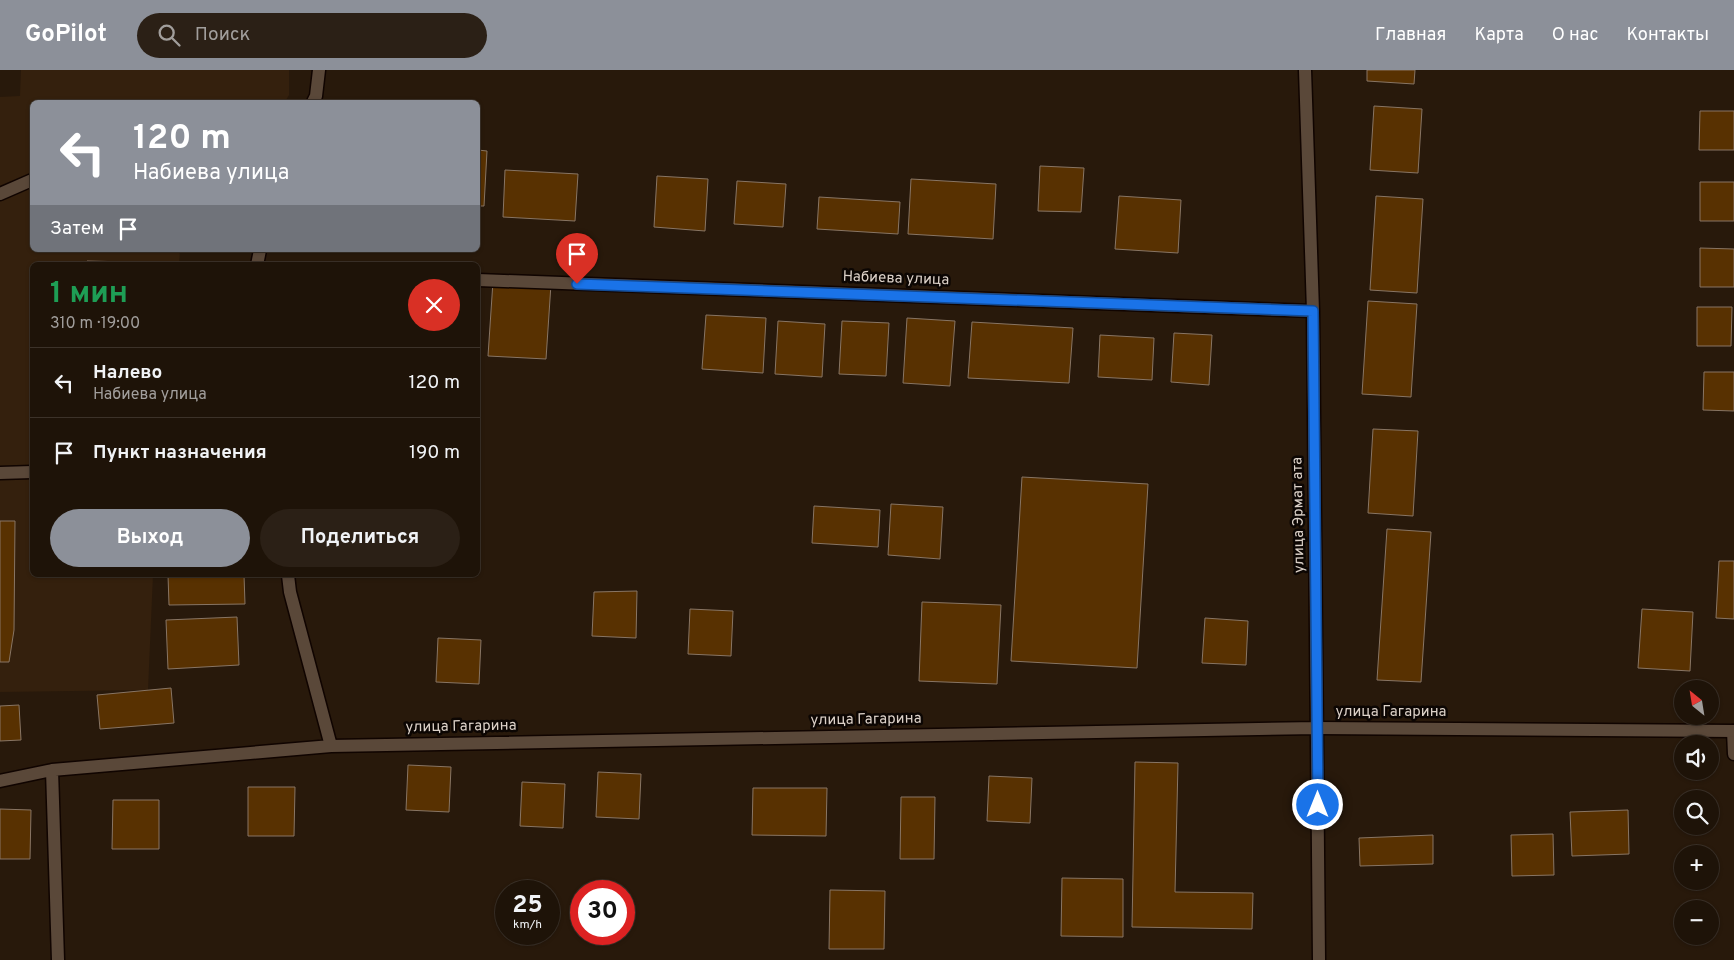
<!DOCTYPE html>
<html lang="ru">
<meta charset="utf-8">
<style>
body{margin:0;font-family:Overpass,sans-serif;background:#2b2016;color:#f1f3f6;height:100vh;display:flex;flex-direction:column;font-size:19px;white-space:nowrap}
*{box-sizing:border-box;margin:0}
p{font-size:16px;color:#a19e9c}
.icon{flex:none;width:28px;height:28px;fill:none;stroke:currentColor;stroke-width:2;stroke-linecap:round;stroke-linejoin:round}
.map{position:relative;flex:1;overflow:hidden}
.drawer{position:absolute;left:30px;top:192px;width:450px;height:315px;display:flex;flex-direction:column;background:#1e1308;border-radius:8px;box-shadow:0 1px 4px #0004,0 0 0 1px #3c3229}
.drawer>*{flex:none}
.hud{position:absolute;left:30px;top:30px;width:450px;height:152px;border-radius:8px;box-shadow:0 1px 4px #0004,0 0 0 1px #3c3229;background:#8c9099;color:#fff;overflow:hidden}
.needle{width:32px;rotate:330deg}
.tools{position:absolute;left:1674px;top:610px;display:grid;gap:10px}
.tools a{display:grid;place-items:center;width:45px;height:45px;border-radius:50%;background:#1e1308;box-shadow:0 1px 4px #0004,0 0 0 1px #3c3229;font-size:25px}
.speed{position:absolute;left:495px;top:810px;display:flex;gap:10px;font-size:25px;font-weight:700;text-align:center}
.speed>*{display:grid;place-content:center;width:65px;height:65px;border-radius:50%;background:#1e1308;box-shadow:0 1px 4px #0004,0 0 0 1px #3c3229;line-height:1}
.speed small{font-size:12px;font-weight:400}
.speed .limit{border:8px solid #d22;background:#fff;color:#111}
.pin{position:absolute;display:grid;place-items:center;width:42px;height:42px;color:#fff;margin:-51px -21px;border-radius:50% 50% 50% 0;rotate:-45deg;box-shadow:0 0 5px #0007}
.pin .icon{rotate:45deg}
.me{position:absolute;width:55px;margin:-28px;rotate:0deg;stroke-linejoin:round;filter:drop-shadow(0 0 4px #0008)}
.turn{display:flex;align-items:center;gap:18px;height:105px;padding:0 20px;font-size:22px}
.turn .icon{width:65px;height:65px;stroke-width:2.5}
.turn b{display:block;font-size:35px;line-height:42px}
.then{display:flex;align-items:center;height:48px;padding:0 20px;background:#0003;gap:10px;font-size:19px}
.round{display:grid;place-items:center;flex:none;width:52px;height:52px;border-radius:26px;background:#2b2016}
.summary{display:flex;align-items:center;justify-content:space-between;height:85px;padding:0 20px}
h1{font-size:30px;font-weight:700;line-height:38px;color:#1e9e55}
.button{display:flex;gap:10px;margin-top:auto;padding:10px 20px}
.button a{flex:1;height:58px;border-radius:30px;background:#8c9099;color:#fff;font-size:20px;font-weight:700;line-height:58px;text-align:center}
.button a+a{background:#2b2016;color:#f1f3f6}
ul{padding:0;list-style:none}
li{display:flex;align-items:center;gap:15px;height:70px;padding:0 20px;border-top:1px solid #3c3229}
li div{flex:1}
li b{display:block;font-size:19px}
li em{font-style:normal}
header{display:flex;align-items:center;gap:30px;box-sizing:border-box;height:70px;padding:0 25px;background:#8c9099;color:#fff}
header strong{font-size:24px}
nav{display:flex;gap:28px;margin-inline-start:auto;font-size:18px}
.search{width:350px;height:45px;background:#2b2016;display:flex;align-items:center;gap:12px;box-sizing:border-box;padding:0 18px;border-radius:28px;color:#a19e9c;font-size:19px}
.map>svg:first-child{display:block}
</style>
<header>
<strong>GoPilot</strong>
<div class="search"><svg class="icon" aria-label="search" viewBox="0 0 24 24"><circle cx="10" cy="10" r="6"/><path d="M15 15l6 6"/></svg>Поиск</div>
<nav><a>Главная</a><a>Карта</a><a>О нас</a><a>Контакты</a></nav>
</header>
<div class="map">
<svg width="1734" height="890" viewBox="0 0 1734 890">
<rect width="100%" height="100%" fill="#28190b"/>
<!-- built -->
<path fill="#34200d" d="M 21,0 L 289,0 L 289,25 L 285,32 L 32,32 L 32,180 L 180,180 L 179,195 L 32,195 L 32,505 L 153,505 L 148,620 L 0,622 L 0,27 L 20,26 Z"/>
<!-- building -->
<path fill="#583101" stroke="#887564" d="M 1367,0 L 1415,0 L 1414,14 L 1367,11 Z
M 1374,36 L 1422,39 L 1418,103 L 1370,100 Z
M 1700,41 L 1734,41 L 1734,80 L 1699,80 Z
M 478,80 L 487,81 L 484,136 L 478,136 Z
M 1040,96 L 1084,98 L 1081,142 L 1038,141 Z
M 505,100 L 578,104 L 575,151 L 503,147 Z
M 657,106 L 708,109 L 705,161 L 654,157 Z
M 911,109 L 996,114 L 993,169 L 908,164 Z
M 737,111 L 786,114 L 783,157 L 734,154 Z
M 1700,112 L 1734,112 L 1734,151 L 1700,151 Z
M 1119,126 L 1181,130 L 1178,183 L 1115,179 Z
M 1376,126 L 1423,129 L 1417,223 L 1370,220 Z
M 819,127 L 900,132 L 898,164 L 817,159 Z
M 1700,178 L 1734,179 L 1734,217 L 1700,217 Z
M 87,191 L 173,193 L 173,195 L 87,195 Z
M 493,211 L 551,214 L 546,289 L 488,286 Z
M 1368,231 L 1417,234 L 1411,327 L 1362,324 Z
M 1697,237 L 1732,237 L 1731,276 L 1697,276 Z
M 706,245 L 766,248 L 763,303 L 702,299 Z
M 907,248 L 955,251 L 950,316 L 903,313 Z
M 778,251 L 825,254 L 822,307 L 775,304 Z
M 842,251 L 889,253 L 886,306 L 839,304 Z
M 972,252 L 1073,258 L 1069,313 L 968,308 Z
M 1174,263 L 1212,265 L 1209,315 L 1171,312 Z
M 1100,265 L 1154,268 L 1152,310 L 1098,307 Z
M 1704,302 L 1734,302 L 1734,341 L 1703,340 Z
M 1373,359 L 1418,361 L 1413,446 L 1368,443 Z
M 1022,407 L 1148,414 L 1137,598 L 1011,591 Z
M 891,434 L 943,437 L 940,489 L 888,485 Z
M 814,436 L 880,440 L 878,477 L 812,473 Z
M 0,451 L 15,451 L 14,560 L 9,592 L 0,592 Z
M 1387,459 L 1431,462 L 1421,612 L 1377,610 Z
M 1719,491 L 1734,491 L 1734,549 L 1716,548 Z
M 168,505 L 244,505 L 245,534 L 169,535 Z
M 637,521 L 636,568 L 592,566 L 594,522 Z
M 922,532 L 1001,535 L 997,614 L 919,611 Z
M 690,539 L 733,541 L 731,586 L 688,584 Z
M 1642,539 L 1693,542 L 1690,601 L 1638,598 Z
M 237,547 L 239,595 L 168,599 L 166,550 Z
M 1205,548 L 1248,551 L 1246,595 L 1202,593 Z
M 438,568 L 481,570 L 479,614 L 436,612 Z
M 171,618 L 174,653 L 100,659 L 97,625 Z
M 19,635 L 21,670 L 0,671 L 0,636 Z
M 1135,692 L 1178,693 L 1175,822 L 1253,823 L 1252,859 L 1132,857 Z
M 408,695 L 451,697 L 449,742 L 406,740 Z
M 598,702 L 641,704 L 639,749 L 596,747 Z
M 989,706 L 1032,708 L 1030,753 L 987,751 Z
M 522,712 L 565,714 L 563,758 L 520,756 Z
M 248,717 L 295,717 L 294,766 L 248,766 Z
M 753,718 L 827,718 L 826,766 L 752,765 Z
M 901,727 L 935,727 L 934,789 L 900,789 Z
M 113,730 L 159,730 L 159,779 L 112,779 Z
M 0,739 L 31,740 L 30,789 L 0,789 Z
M 1628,740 L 1629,784 L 1572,786 L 1570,742 Z
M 1553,764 L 1554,805 L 1512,806 L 1511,765 Z
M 1433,765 L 1433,794 L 1360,796 L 1359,768 Z
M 1062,808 L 1123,809 L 1123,867 L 1061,866 Z
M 830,820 L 885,821 L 884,879 L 829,879 Z"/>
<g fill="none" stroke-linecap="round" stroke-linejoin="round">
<defs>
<path id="service" d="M 0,124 L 32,110
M 0,403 L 32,402"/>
<path id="minor" d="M 1305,0 L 1313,241 L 1319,890
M 313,32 L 316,26 L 319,0
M 257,195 L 260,180
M 478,210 L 1313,241
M 288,505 L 290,522 L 331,676
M 1733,661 L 1734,684
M 52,700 L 58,890
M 0,711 L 52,700 L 331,676 L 1317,658"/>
<path id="tertiary" d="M 1317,658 L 1734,661"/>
</defs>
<!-- service casing -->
<use href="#service" stroke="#100400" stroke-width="15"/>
<!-- minor casing -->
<use href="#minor" stroke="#100400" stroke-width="15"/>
<!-- tertiary casing -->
<use href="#tertiary" stroke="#100400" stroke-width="15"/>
<!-- service -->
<use href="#service" stroke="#5a4839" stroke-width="12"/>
<!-- minor -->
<use href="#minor" stroke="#5a4839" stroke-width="12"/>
<!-- tertiary -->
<use href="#tertiary" stroke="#5a4839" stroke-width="12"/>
</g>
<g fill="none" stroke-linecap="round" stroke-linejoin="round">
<defs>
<path id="route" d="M 577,214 L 1313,241 L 1318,735"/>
</defs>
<!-- route casing -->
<use href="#route" stroke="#114b97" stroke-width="12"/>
<!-- route -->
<use href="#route" stroke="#1a73e8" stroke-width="9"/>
</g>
<g text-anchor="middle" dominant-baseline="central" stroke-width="5" stroke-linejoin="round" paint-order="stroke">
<!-- street labels -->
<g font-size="15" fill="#dcd1c8" stroke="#0c0603">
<text transform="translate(896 209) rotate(2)">Набиева улица</text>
<text transform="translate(1299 445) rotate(-91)">улица Эрмат ата</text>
<text x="1391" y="642">улица Гагарина</text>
<text transform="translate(866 650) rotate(-1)">улица Гагарина</text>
<text transform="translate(461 657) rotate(-1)">улица Гагарина</text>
</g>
</g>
</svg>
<div class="tools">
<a><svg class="needle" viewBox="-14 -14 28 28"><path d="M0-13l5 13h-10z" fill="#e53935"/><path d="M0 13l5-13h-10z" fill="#a19e9c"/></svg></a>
<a><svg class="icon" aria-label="sound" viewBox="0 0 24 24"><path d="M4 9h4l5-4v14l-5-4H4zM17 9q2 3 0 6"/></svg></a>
<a><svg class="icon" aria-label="search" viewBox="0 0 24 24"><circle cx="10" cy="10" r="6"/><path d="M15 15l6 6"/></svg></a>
<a>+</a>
<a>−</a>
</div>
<div class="speed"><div>25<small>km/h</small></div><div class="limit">30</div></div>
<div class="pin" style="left:577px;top:214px;background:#d93025"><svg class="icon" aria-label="arrive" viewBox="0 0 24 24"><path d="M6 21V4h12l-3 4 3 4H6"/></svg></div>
<svg class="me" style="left:1318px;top:735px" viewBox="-20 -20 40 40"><circle r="17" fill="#1a73e8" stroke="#fff" stroke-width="3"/><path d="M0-11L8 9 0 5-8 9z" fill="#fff"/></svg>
<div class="hud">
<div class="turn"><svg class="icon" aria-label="left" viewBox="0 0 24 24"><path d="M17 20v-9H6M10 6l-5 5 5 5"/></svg><div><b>120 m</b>Набиева улица</div></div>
<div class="then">Затем<svg class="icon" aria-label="arrive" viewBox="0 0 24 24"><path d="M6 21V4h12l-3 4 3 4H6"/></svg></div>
</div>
<section class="drawer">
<div class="summary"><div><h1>1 мин</h1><p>310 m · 19:00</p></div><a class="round" style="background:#d93025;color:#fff"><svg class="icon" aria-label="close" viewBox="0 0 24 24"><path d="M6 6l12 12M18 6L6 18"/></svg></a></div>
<ul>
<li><svg class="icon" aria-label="left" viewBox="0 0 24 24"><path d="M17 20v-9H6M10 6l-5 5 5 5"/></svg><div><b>Налево</b><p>Набиева улица</p></div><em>120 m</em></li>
<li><svg class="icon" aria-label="arrive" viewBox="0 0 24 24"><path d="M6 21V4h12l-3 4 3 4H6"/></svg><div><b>Пункт назначения</b></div><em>190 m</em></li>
</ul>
<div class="button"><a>Выход</a><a>Поделиться</a></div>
</section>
</div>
